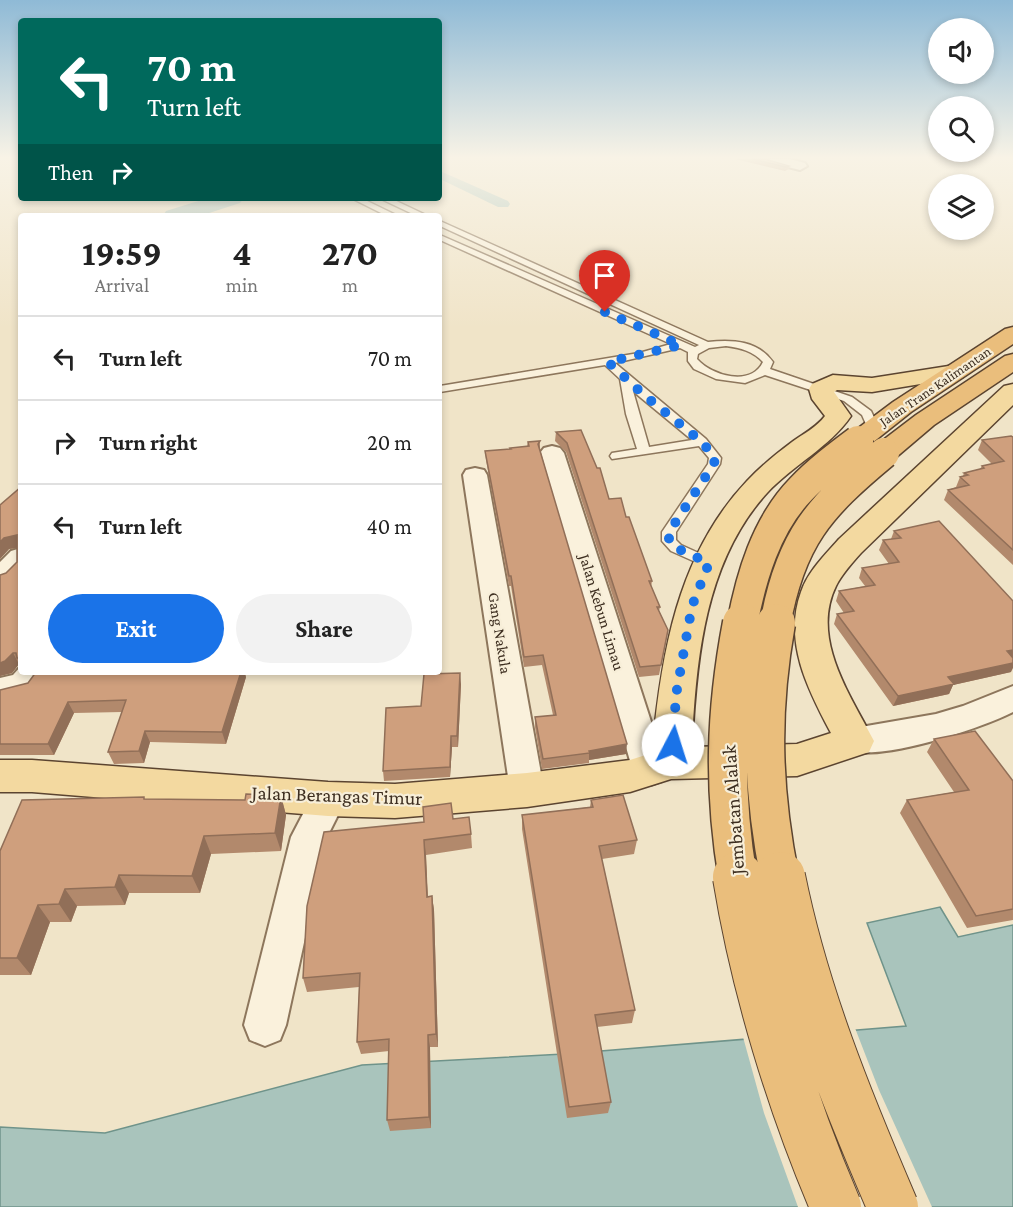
<!DOCTYPE html>
<style>
body{margin:0;font-family:"Crimson Pro",serif;background:#f2f2f2;color:#222;height:100vh;display:flex;flex-direction:column;font-size:22px;white-space:nowrap}
*{box-sizing:border-box;margin:0}
p{font-size:20px;color:#767676}
.icon{flex:none;width:33px;height:33px;fill:none;stroke:currentColor;stroke-width:2;stroke-linecap:round;stroke-linejoin:round}
.map{position:relative;flex:1;overflow:hidden}
.details{position:absolute;left:18px;top:213px;width:424px;height:462px;display:flex;flex-direction:column;background:#fff;border-radius:6px;box-shadow:0 3px 9px #0003}
.details>*{flex:none}
.hud{position:absolute;left:18px;top:18px;width:424px;height:183px;border-radius:6px;box-shadow:0 3px 9px #0003;background:#00695c;color:#fff;overflow:hidden}
.buttons{position:absolute;left:928px;top:18px;display:grid;gap:12px}
.buttons a{display:grid;place-items:center;width:66px;height:66px;border-radius:50%;background:#fff;box-shadow:0 3px 9px #0003;font-size:30px}
.pin{position:absolute;display:grid;place-items:center;width:51px;height:51px;color:#fff;margin:-62px -26px;border-radius:50% 50% 50% 0;rotate:-45deg;box-shadow:0 0 6px #0007}
.pin .icon{rotate:45deg}
.me{position:absolute;width:66px;margin:-33px;rotate:5deg;stroke-linejoin:round;filter:drop-shadow(0 0 4px #0008)}
.turn{display:flex;align-items:center;gap:21px;height:126px;padding:0 30px;font-size:27px}
.turn .icon{width:78px;height:78px;stroke-width:2.5}
.turn b{display:block;font-size:42px;line-height:51px}
.then{display:flex;align-items:center;height:57px;padding:0 30px;background:#0003;gap:12px;font-size:22px}
.eta{display:flex;justify-content:space-evenly;align-items:center;height:102px;text-align:center}
.eta b{font-size:36px;font-weight:700;line-height:42px}
.cta{display:flex;gap:12px;margin-top:auto;padding:12px 30px}
.cta a{flex:1;height:69px;border-radius:36px;background:#1a73e8;color:#fff;font-size:24px;font-weight:700;line-height:69px;text-align:center}
.cta a+a{background:#f2f2f2;color:#222}
ul{padding:0;list-style:none}
li{display:flex;align-items:center;gap:18px;height:84px;padding:0 30px;border-top:2px solid #e0e0e0}
li div{flex:1}
li b{display:block;font-size:22px}
li em{font-style:normal}
.map>svg:first-child{display:block}
</style>
<div class="map">
<svg width="1013" height="1207" viewBox="0 0 1013 1207">
<rect width="100%" height="100%" fill="#f0e4c8"/>
<!-- water -->
<path fill="#a9c4bc" stroke="#6f938a" stroke-width="1.5" d="M 940,907 L 958,937 L 1013,925 L 1013,1207 L 0,1207 L 0,1127 L 105,1133 L 362,1065 L 564,1054 L 906,1026 L 867,923 Z"/>
<!-- pier -->
<path fill="#f0e4c8" d="M 855,1028 L 879,1090 L 932,1207 L 798,1207 L 764,1113 L 743,1037 Z"/>
<g fill="none" stroke-linecap="round" stroke-linejoin="round">
<!-- canal -->
<path fill="#a9c4bc" fill-rule="evenodd" d="M 440,171 L 508,201 L 510,204 L 508,207 L 498,207 L 440,179 Z"/>
<!-- river -->
<path fill="#a9c4bc" fill-rule="evenodd" d="M 208,198 L 244,198 L 240,203 L 200,216 L 163,216 L 166,211 Z"/>
<defs>
<path id="service" d="M 351,198 L 361,198 L 398,216 L 387,216 Z
M 379,198 L 390,198 L 428,216 L 417,216 Z
M 440,221 L 708,342 C 733,339 758,341 773,362 L 770,369 L 852,397 L 871,411 L 879,428 L 877,431 L 869,431 L 862,415 L 844,401 L 765,375 L 745,383 L 716,379 L 694,369 L 688,361 L 688,352 L 680,348 L 615,363 L 706,439 L 721,458 L 720,464 L 676,532 L 676,540 L 681,545 L 714,560 L 716,563 L 709,568 L 671,551 L 662,541 L 662,532 L 708,464 L 709,458 L 699,446 L 612,459 L 610,456 L 612,453 L 637,449 L 626,414 L 620,379 L 605,365 L 440,392 L 440,386 L 639,353 L 671,344 L 440,240 L 440,235 L 695,347 L 699,345 L 440,226 ZM 726,346 C 741,348 753,351 763,362 C 751,387 712,376 697,359 L 698,354 L 709,348 ZM 633,391 L 640,397 L 692,440 L 649,447 Z"/>
<path id="minor" d="M 767,159 L 790,159 L 805,163 L 807,166 L 800,170 L 768,162 Z
M 552,446 L 560,448 L 564,453 L 667,771 L 662,781 L 650,785 L 638,781 L 633,771 L 540,453 L 544,448 Z
M 475,468 L 484,470 L 487,475 L 544,790 L 539,800 L 527,805 L 515,800 L 510,790 L 463,475 L 466,470 Z
M 21,548 L 21,572 L 10,583 L 0,586 L 0,562 L 11,551 Z
M 21,666 L 21,672 L 49,672 L 34,692 L 0,702 L 0,678 L 13,675 Z
M 1013,686 L 1013,712 C 977,730 880,762 843,750 L 838,741 L 843,732 L 855,728 L 936,714 L 963,706 Z
M 328,784 L 340,789 L 346,799 L 327,837 L 286,1025 L 280,1040 L 265,1046 L 250,1040 L 244,1025 L 291,837 L 316,789 Z"/>
<path id="primary" d="M 955,365 L 963,367 L 967,372 L 963,377 L 872,392 L 837,390 L 834,392 L 851,416 C 830,447 793,465 767,493 C 705,561 696,659 692,747 L 797,744 L 831,733 C 808,690 783,641 801,592 C 808,571 825,555 839,539 L 1004,386 L 1013,384 L 1013,405 L 861,553 C 852,563 842,574 836,586 C 810,639 851,696 874,741 L 869,752 L 797,776 L 671,779 L 630,792 L 527,807 L 395,818 L 328,816 L 32,792 L 0,792 L 0,760 L 32,760 L 328,782 L 395,784 L 527,773 L 630,760 L 652,753 C 661,655 677,555 747,481 C 761,466 776,454 792,442 C 803,434 817,427 825,416 L 812,399 L 809,389 L 812,384 L 833,375 L 872,378 Z"/>
<path id="trunk" d="M 1013,327 L 1013,344 L 911,412 L 867,447 L 858,449 L 849,447 L 845,441 L 849,435 L 893,402 L 1005,329 Z
M 1013,354 L 1013,372 L 934,425 L 894,459 L 884,461 L 874,459 L 870,453 L 874,447 L 916,415 L 1005,356 Z"/>
</defs>
<!-- service casing -->
<use href="#service" stroke="#8d765c" stroke-width="3"/>
<!-- minor casing -->
<use href="#minor" stroke="#8d765c" stroke-width="4"/>
<!-- primary casing -->
<use href="#primary" stroke="#5b4430" stroke-width="3"/>
<!-- trunk casing -->
<use href="#trunk" stroke="#5b4430" stroke-width="3"/>
<!-- service -->
<use href="#service" fill="#faf1dc" fill-rule="evenodd"/>
<!-- minor -->
<use href="#minor" fill="#faf1dc" fill-rule="evenodd"/>
<!-- primary -->
<use href="#primary" fill="#f3d9a0" fill-rule="evenodd"/>
<!-- trunk -->
<use href="#trunk" fill="#eabe7c" fill-rule="evenodd"/>
<defs>
<path id="trunk-bridge-far2" d="M 742,625 C 751,577 766,525 801,489 C 818,471 838,456 858,441
M 775,625 C 790,539 819,507 884,453"/>
<path id="trunk-bridge-far1" d="M 776,623 C 760,712 762,790 780,879
M 738,879 C 723,789 725,713 742,623"/>
<path id="trunk-bridge" d="M 738,877 C 756,987 792,1105 836,1207
M 780,877 C 803,992 847,1100 893,1207"/>
</defs>
<!-- trunk-bridge-far2 casing -->
<use href="#trunk-bridge-far2" stroke="#5b4430" stroke-width="33" stroke-linecap="butt"/>
<!-- trunk-bridge-far1 casing -->
<use href="#trunk-bridge-far1" stroke="#5b4430" stroke-width="41" stroke-linecap="butt"/>
<!-- trunk-bridge casing -->
<use href="#trunk-bridge" stroke="#5b4430" stroke-width="52" stroke-linecap="butt"/>
<!-- trunk-bridge-far2 -->
<use href="#trunk-bridge-far2" stroke="#eabe7c" stroke-width="30"/>
<!-- trunk-bridge-far1 -->
<use href="#trunk-bridge-far1" stroke="#eabe7c" stroke-width="38"/>
<!-- trunk-bridge -->
<use href="#trunk-bridge" stroke="#eabe7c" stroke-width="50"/>
</g>
<!-- wall -->
<path fill="#b2896c" d="M 735,159 L 768,159 L 768,160 L 789,166 L 789,169 L 785,171 Z
M 581,430 L 609,499 L 626,517 L 652,581 L 651,587 L 660,607 L 659,611 L 668,630 L 659,675 L 639,677 L 566,452 L 555,441 L 556,432 Z
M 1013,437 L 1013,565 L 944,500 L 948,490 L 956,487 L 960,477 L 963,476 L 964,473 L 980,469 L 982,466 L 992,464 L 978,450 L 982,440 Z
M 540,441 L 540,449 L 626,754 L 589,760 L 589,763 L 542,769 L 535,727 L 535,717 L 553,715 L 542,665 L 524,667 L 511,586 L 509,586 L 486,460 L 485,451 L 510,449 L 527,446 L 528,442 Z
M 21,487 L 21,666 L 19,664 L 12,673 L 0,676 L 0,575 L 6,573 L 17,562 L 17,548 L 9,549 L 0,559 L 0,505 Z
M 939,521 L 1011,672 L 953,685 L 949,694 L 893,706 L 834,624 L 837,614 L 844,613 L 836,601 L 839,591 L 865,586 L 859,578 L 862,568 L 889,564 L 879,550 L 883,540 L 891,539 L 894,531 Z
M 246,677 L 226,744 L 150,742 L 144,763 L 114,764 L 108,752 L 122,712 L 74,713 L 54,755 L 0,755 L 0,690 Z
M 461,684 L 458,747 L 452,747 L 450,777 L 384,781 L 383,771 L 421,706 Z
M 934,739 L 1013,781 L 1013,920 L 967,928 L 900,813 L 907,800 L 954,792 L 927,752 Z
M 281,796 L 286,815 L 281,851 L 211,854 L 200,893 L 129,893 L 125,905 L 77,906 L 71,922 L 50,922 L 31,975 L 0,975 L 0,851 L 245,800 Z
M 591,800 L 637,840 L 634,854 L 602,859 L 635,1010 L 632,1023 L 597,1027 L 611,1102 L 608,1113 L 567,1118 L 522,829 L 522,815 L 590,807 Z
M 453,819 L 471,834 L 472,848 L 426,855 L 428,897 L 432,896 L 434,910 L 438,1047 L 430,1047 L 431,1128 L 390,1131 L 387,1120 L 389,1051 L 361,1054 L 357,1042 L 359,987 L 307,992 L 303,978 L 307,906 Z"/>
<!-- shaded-wall -->
<path fill="#916f58" d="M 17,535 L 21,547 L 9,549 L 0,559 L 0,542 L 4,538 Z
M 1013,650 L 1013,659 L 1007,651 Z
M 13,653 L 19,664 L 12,673 L 0,676 L 0,663 Z
M 1013,663 L 1013,668 L 1011,672 L 953,685 L 949,694 L 893,706 L 898,696 L 948,677 Z
M 241,672 L 245,672 L 246,677 L 226,744 L 222,732 Z
M 460,673 L 461,684 L 458,747 L 457,736 Z
M 68,702 L 74,713 L 54,755 L 48,744 Z
M 145,731 L 150,742 L 144,763 L 139,751 Z
M 451,736 L 452,747 L 450,777 L 450,767 Z
M 627,744 L 626,754 L 589,760 L 589,751 Z
M 281,796 L 286,815 L 281,851 L 275,833 Z
M 204,836 L 211,854 L 200,893 L 192,876 Z
M 424,840 L 426,855 L 428,911 L 427,897 Z
M 119,875 L 129,893 L 125,905 L 115,887 Z
M 65,889 L 77,906 L 71,922 L 59,904 Z
M 432,896 L 434,910 L 438,1047 L 436,1034 Z
M 38,905 L 50,922 L 31,975 L 17,958 Z
M 428,1035 L 430,1047 L 431,1128 L 429,1117 Z"/>
<!-- building -->
<path fill="#cf9f7d" stroke="#916f58" stroke-width="1.5" d="M 752,159 L 768,159 L 768,160 L 789,166 L 786,167 Z
M 581,430 L 597,468 L 600,468 L 609,499 L 621,498 L 626,517 L 629,517 L 652,581 L 649,581 L 660,607 L 657,607 L 668,630 L 661,665 L 640,667 L 567,443 L 556,432 Z
M 1011,436 L 1013,437 L 1013,550 L 948,490 L 969,485 L 960,477 L 968,475 L 964,473 L 984,468 L 982,466 L 1004,461 L 982,440 Z
M 540,441 L 538,444 L 627,744 L 589,751 L 590,753 L 543,759 L 535,717 L 556,715 L 543,655 L 524,657 L 511,576 L 509,576 L 485,451 L 511,449 L 510,448 L 529,446 L 528,442 Z
M 21,487 L 21,658 L 17,658 L 16,653 L 13,653 L 5,661 L 0,663 L 0,575 L 6,573 L 17,562 L 17,535 L 4,538 L 0,542 L 0,505 Z
M 939,521 L 1013,601 L 1013,650 L 1007,651 L 1013,658 L 1013,663 L 948,677 L 954,684 L 898,696 L 837,614 L 854,611 L 839,591 L 875,585 L 862,568 L 899,562 L 883,540 L 901,538 L 894,531 Z
M 36,672 L 241,672 L 222,732 L 145,731 L 139,751 L 108,752 L 126,700 L 68,702 L 48,744 L 0,744 L 0,690 L 28,683 Z
M 460,673 L 457,736 L 451,736 L 450,767 L 383,771 L 386,708 L 421,706 L 424,674 Z
M 975,731 L 1013,781 L 1013,909 L 976,916 L 907,800 L 969,790 L 934,739 Z
M 246,794 L 281,796 L 275,833 L 204,836 L 192,876 L 119,875 L 115,887 L 65,889 L 59,904 L 38,905 L 17,958 L 0,958 L 0,851 L 22,800 L 144,797 L 144,799 L 245,800 Z
M 623,795 L 637,840 L 599,846 L 635,1010 L 595,1015 L 611,1102 L 569,1107 L 522,815 L 593,807 L 591,800 Z
M 451,803 L 453,819 L 469,817 L 471,834 L 424,840 L 427,897 L 432,896 L 436,1034 L 428,1035 L 429,1117 L 387,1120 L 389,1039 L 357,1042 L 360,973 L 303,978 L 307,906 L 324,832 L 424,822 L 423,807 Z"/>
<!-- sky -->
<linearGradient id="sky" x2="0" y2="1"><stop stop-color="#8fbad6"/><stop offset="0.48" stop-color="#f8f3e6"/><stop offset="1" stop-color="#f8f3e6" stop-opacity="0"/></linearGradient>
<rect width="1013" height="328" fill="url(#sky)"/>
<g fill="none" stroke-linecap="round" stroke-linejoin="round">
<!-- route -->
<path stroke="#1a73e8" stroke-width="10" stroke-dasharray="0 18" d="M 605,312 L 681,345 L 608,362 L 644,395 L 702,442 L 715,458 L 714,464 L 669,532 L 669,541 L 676,548 L 709,563 L 692,606 L 676,695 L 673,745"/>
</g>
<g text-anchor="middle" dominant-baseline="central" stroke-width="4.5" stroke-linejoin="round" paint-order="stroke">
<!-- far-street labels -->
<g font-size="14" fill="#3d2e20" stroke="#f7eed8">
<text transform="translate(935 386) rotate(-34)">Jalan Trans Kalimantan</text>
</g>
<!-- street labels -->
<g font-size="16" fill="#3d2e20" stroke="#f7eed8">
<text transform="translate(602 612) rotate(73)">Jalan Kebun Limau</text>
<text transform="translate(500 633) rotate(81)">Gang Nakula</text>
</g>
<!-- near-street labels -->
<g font-size="20" fill="#3d2e20" stroke="#f7eed8">
<text transform="translate(337 795) rotate(2)">Jalan Berangas Timur</text>
<text transform="translate(733 810) rotate(-94)">Jembatan Alalak</text>
</g>
</g>
</svg>
<div class="buttons">
<a><svg class="icon" aria-label="sound" viewBox="0 0 24 24"><path d="M4 9h4l5-4v14l-5-4H4zM17 9q2 3 0 6"/></svg></a>
<a><svg class="icon" aria-label="search" viewBox="0 0 24 24"><circle cx="10" cy="10" r="6"/><path d="M15 15l6 6"/></svg></a>
<a><svg class="icon" aria-label="layers" viewBox="0 0 24 24"><path d="M12 4l9 5-9 5-9-5zM3 14l9 5 9-5"/></svg></a>
</div>
<div class="pin" style="left:605px;top:312px;background:#d93025"><svg class="icon" aria-label="arrive" viewBox="0 0 24 24"><path d="M6 21V4h12l-3 4 3 4H6"/></svg></div>
<svg class="me" style="left:673px;top:745px" viewBox="-20 -20 40 40"><circle r="19" fill="#fff"/><path d="M0-13L10 11 0 6-10 11z" fill="#1a73e8"/></svg>
<div class="hud">
<div class="turn"><svg class="icon" aria-label="left" viewBox="0 0 24 24"><path d="M17 20v-9H6M10 6l-5 5 5 5"/></svg><div><b>70 m</b>Turn left</div></div>
<div class="then">Then<svg class="icon" aria-label="right" viewBox="0 0 24 24"><path d="M7 20v-9h11M14 6l5 5-5 5"/></svg></div>
</div>
<section class="details">
<div class="eta">
<div><b>19:59</b><p>Arrival</p></div>
<div><b>4</b><p>min</p></div>
<div><b>270</b><p>m</p></div>
</div>
<ul>
<li><svg class="icon" aria-label="left" viewBox="0 0 24 24"><path d="M17 20v-9H6M10 6l-5 5 5 5"/></svg><div><b>Turn left</b></div><em>70 m</em></li>
<li><svg class="icon" aria-label="right" viewBox="0 0 24 24"><path d="M7 20v-9h11M14 6l5 5-5 5"/></svg><div><b>Turn right</b></div><em>20 m</em></li>
<li><svg class="icon" aria-label="left" viewBox="0 0 24 24"><path d="M17 20v-9H6M10 6l-5 5 5 5"/></svg><div><b>Turn left</b></div><em>40 m</em></li>
</ul>
<div class="cta"><a>Exit</a><a>Share</a></div>
</section>
</div>
